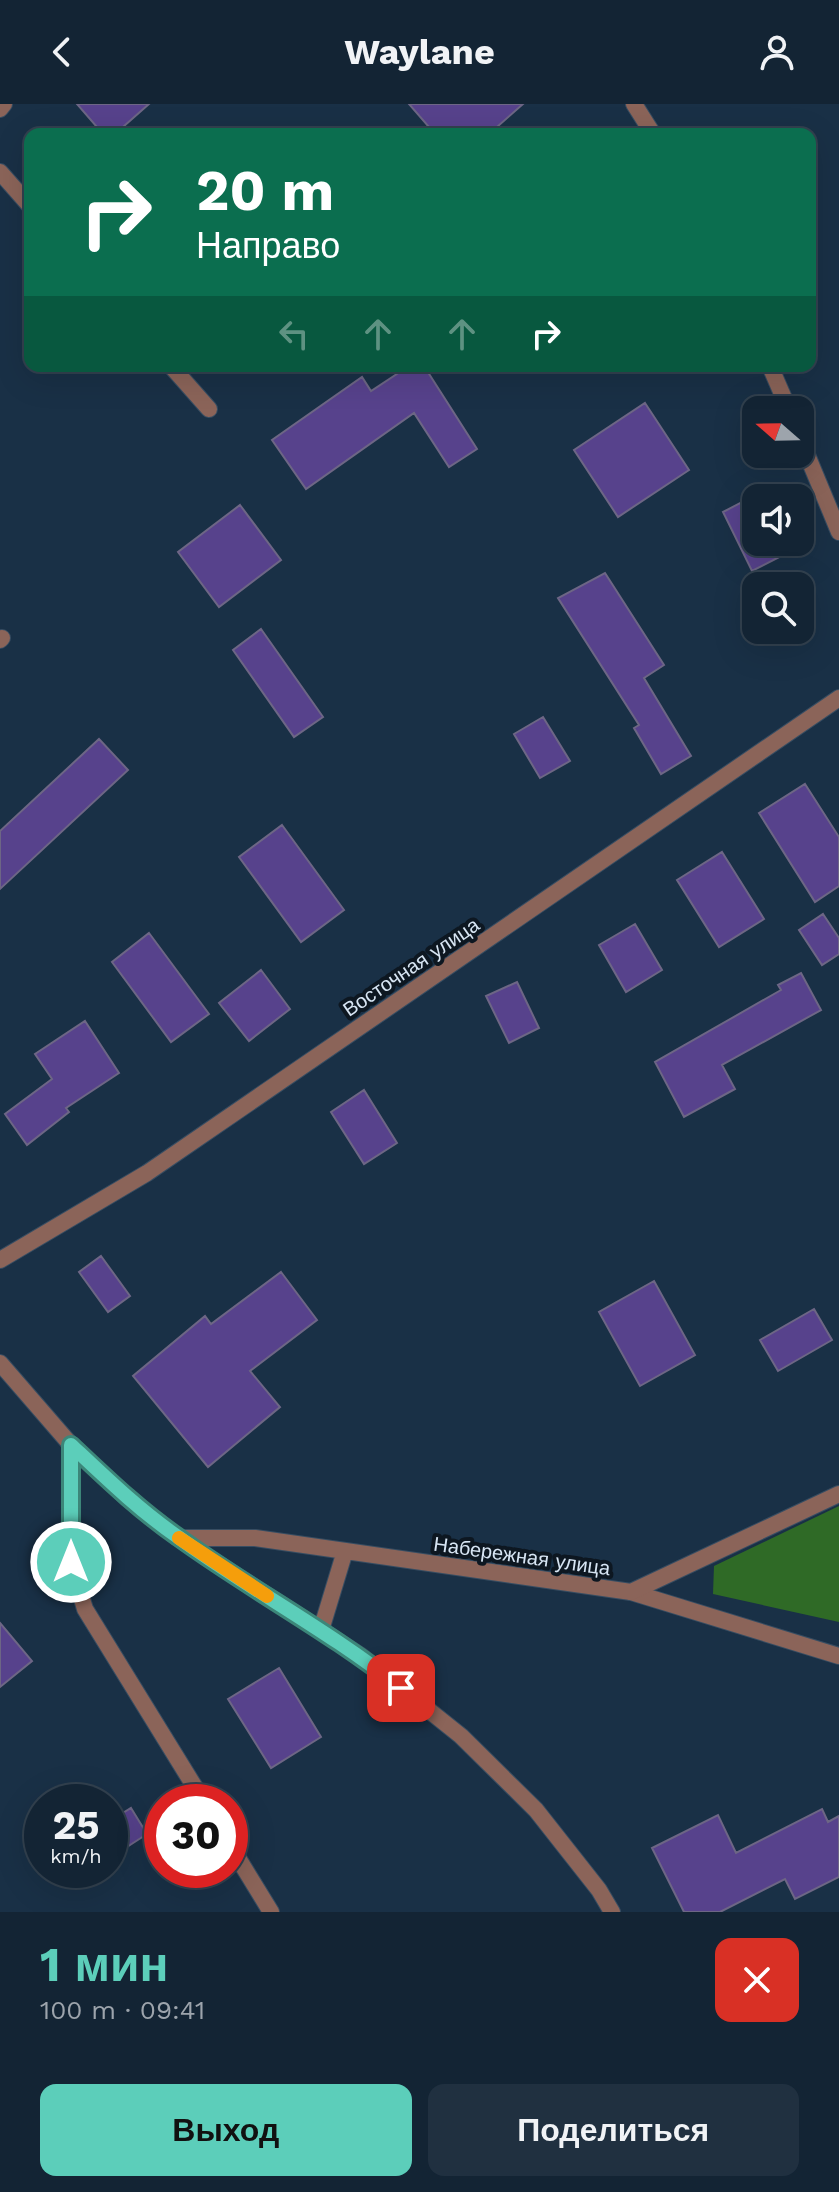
<!DOCTYPE html>
<html lang="ru">
<meta charset="utf-8">
<style>
body{margin:0;font-family:"Work Sans",sans-serif;background:#203040;color:#f1f3f6;height:100vh;display:flex;flex-direction:column;font-size:30px;white-space:nowrap}
*{box-sizing:border-box;margin:0}
p{font-size:26px;color:#9da4ac}
.icon{flex:none;width:44px;height:44px;fill:none;stroke:currentColor;stroke-width:2;stroke-linecap:round;stroke-linejoin:round}
.map{position:relative;height:1808px;overflow:hidden}
.drawer{display:flex;flex-direction:column;background:#132434;flex:1}
.drawer>*{flex:none}
.banner{position:absolute;left:24px;top:24px;width:792px;height:244px;border-radius:16px;box-shadow:0 8px 32px #0002,0 0 0 2px #32414f;background:#0b6e4f;color:#fff;overflow:hidden}
.needle{width:52px;rotate:290deg}
.controls{position:absolute;left:742px;top:292px;display:grid;gap:16px}
.controls a{display:grid;place-items:center;width:72px;height:72px;border-radius:16px;background:#132434;box-shadow:0 8px 32px #0002,0 0 0 2px #32414f;font-size:40px}
.speed{position:absolute;left:24px;top:1680px;display:flex;gap:16px;font-size:40px;font-weight:700;text-align:center}
.speed>*{display:grid;place-content:center;width:104px;height:104px;border-radius:50%;background:#132434;box-shadow:0 8px 32px #0002,0 0 0 2px #32414f;line-height:1}
.speed small{font-size:20px;font-weight:400}
.speed .limit{border:12px solid #d22;background:#fff;color:#111}
.pin{position:absolute;display:grid;place-items:center;width:68px;height:68px;color:#fff;margin:-34px;border-radius:16px;box-shadow:0 4px 12px #0006}
.me{position:absolute;width:88px;margin:-44px;rotate:0deg;stroke-linejoin:round;filter:drop-shadow(0 0 6px #0008)}
.turn{display:flex;align-items:center;gap:28px;height:168px;padding:0 40px;font-size:36px}
.turn .icon{width:104px;height:104px;stroke-width:2.5}
.turn b{display:block;font-size:56px;line-height:68px}
.lanes{display:flex;align-items:center;height:76px;padding:0 40px;background:#0003;justify-content:center;gap:40px;direction:ltr}
.lanes .off{opacity:.35}
.round{display:grid;place-items:center;flex:none;width:84px;height:84px;border-radius:16px;background:#203040}
.summary{display:flex;align-items:center;justify-content:space-between;height:136px;padding:0 40px}
h1{font-size:48px;font-weight:700;line-height:60px;color:#5cceba}
.primary-button{display:flex;gap:16px;margin-top:auto;padding:16px 40px}
.primary-button a{flex:1;height:92px;border-radius:16px;background:#5cceba;color:#111;font-size:32px;font-weight:700;line-height:92px;text-align:center}
.primary-button a+a{background:#203040;color:#f1f3f6}
header{display:flex;justify-content:space-between;align-items:center;height:104px;padding:0 40px;background:#132434;font-size:36px;font-weight:700}
.map>svg:first-child{display:block}
</style>
<header><svg class="icon" aria-label="back" viewBox="0 0 24 24"><path d="M15 5l-7 7 7 7"/></svg>Waylane<svg class="icon" aria-label="person" viewBox="0 0 24 24"><circle cx="12" cy="8" r="4"/><path d="M4 21q1-7 8-7t8 7"/></svg></header>
<div class="map">
<svg width="839" height="1808" viewBox="0 0 839 1808">
<rect width="100%" height="100%" fill="#193046"/>
<!-- forest -->
<path fill="#2f6a26" d="M 839,1402 L 839,1518 L 713,1490 L 714,1462 Z"/>
<!-- building -->
<path fill="#57428c" stroke="#6d6685" stroke-width="2" d="M 77,0 L 149,0 L 115,30 L 103,30 Z
M 409,0 L 523,0 L 489,30 L 435,30 Z
M 409,262 L 424,262 L 477,345 L 449,363 L 414,309 L 306,385 L 272,336 L 362,273 L 371,287 Z
M 645,299 L 689,366 L 618,413 L 574,346 Z
M 767,385 L 771,394 L 756,394 L 756,438 L 794,438 L 797,444 L 752,467 L 723,408 Z
M 240,401 L 281,456 L 219,503 L 178,448 Z
M 605,469 L 664,561 L 644,574 L 691,652 L 661,670 L 634,624 L 639,621 L 558,494 Z
M 261,525 L 323,613 L 294,633 L 233,546 Z
M 543,613 L 570,657 L 540,674 L 514,630 Z
M 99,635 L 128,666 L 0,785 L 0,727 Z
M 805,680 L 839,733 L 839,782 L 815,798 L 759,709 Z
M 282,721 L 344,806 L 301,838 L 239,753 Z
M 722,748 L 764,815 L 719,843 L 677,776 Z
M 823,810 L 839,834 L 839,850 L 822,861 L 799,826 Z
M 635,820 L 662,866 L 626,888 L 599,841 Z
M 149,829 L 209,910 L 171,938 L 112,858 Z
M 261,866 L 290,905 L 249,937 L 219,899 Z
M 801,869 L 821,906 L 722,961 L 735,985 L 684,1013 L 655,958 L 781,886 L 778,881 Z
M 517,878 L 539,924 L 509,939 L 486,892 Z
M 85,917 L 119,969 L 66,1004 L 69,1008 L 27,1041 L 5,1010 L 52,975 L 35,950 Z
M 364,986 L 397,1039 L 364,1060 L 331,1008 Z
M 101,1152 L 130,1192 L 108,1208 L 79,1168 Z
M 281,1168 L 317,1216 L 250,1267 L 280,1303 L 208,1363 L 133,1272 L 205,1212 L 211,1220 Z
M 654,1177 L 695,1251 L 640,1282 L 599,1208 Z
M 814,1205 L 832,1236 L 778,1267 L 760,1236 Z
M 0,1519 L 32,1557 L 0,1583 Z
M 279,1564 L 321,1633 L 271,1664 L 228,1595 Z
M 131,1704 L 147,1730 L 110,1754 L 110,1717 Z
M 822,1705 L 828,1718 L 839,1712 L 839,1773 L 795,1795 L 785,1775 L 720,1808 L 684,1808 L 652,1744 L 718,1711 L 736,1749 Z"/>
<g fill="none" stroke-linecap="round" stroke-linejoin="round">
<defs>
<path id="service" d="M 0,68 L 30,102
M 171,262 L 209,305
M 0,536 L 2,534
M 631,1488 L 839,1552"/>
<path id="minor" d="M 634,0 L 653,30
M 0,5 L 4,0
M 770,262 L 789,306
M 800,334 L 839,428
M 0,1156 L 147,1069 L 839,594
M 71,1341 L 71,1458 L 85,1505 L 204,1698
M 178,1434 L 255,1434 L 631,1488 L 839,1390
M 321,1526 L 345,1447
M 230,1741 L 271,1808"/>
<path id="tertiary" d="M 0,1259 L 71,1341 L 128,1395 L 178,1434 L 361,1552 L 461,1632 L 536,1706 L 599,1786 L 612,1808"/>
</defs>
<!-- service casing -->
<use href="#service" stroke="#374d62" stroke-width="18"/>
<!-- minor casing -->
<use href="#minor" stroke="#374d62" stroke-width="18"/>
<!-- tertiary casing -->
<use href="#tertiary" stroke="#374d62" stroke-width="18"/>
<!-- service -->
<use href="#service" stroke="#8b6459" stroke-width="16"/>
<!-- minor -->
<use href="#minor" stroke="#8b6459" stroke-width="16"/>
<!-- tertiary -->
<use href="#tertiary" stroke="#8b6459" stroke-width="16"/>
</g>
<g fill="none" stroke-linecap="round" stroke-linejoin="round">
<defs>
<path id="route" d="M 71,1458 L 71,1341 C 105,1373 139,1406 178,1433 C 251,1486 331,1528 401,1584"/>
</defs>
<!-- route casing -->
<use href="#route" stroke="#3c8679" stroke-width="20"/>
<!-- route -->
<use href="#route" stroke="#5cceba" stroke-width="14"/>
<!-- slow -->
<path stroke="#f59e0b" stroke-width="14" d="M 179,1434 L 267,1492"/>
</g>
<g text-anchor="middle" dominant-baseline="central" stroke-width="8" stroke-linejoin="round" paint-order="stroke">
<!-- street labels -->
<g font-size="20" fill="#d7e5f3" stroke="#0d1721">
<text transform="translate(411 863) rotate(-34)">Восточная улица</text>
<text transform="translate(522 1452) rotate(8)">Набережная улица</text>
</g>
</g>
</svg>
<div class="controls">
<a><svg class="needle" viewBox="-14 -14 28 28"><path d="M0-13l5 13h-10z" fill="#e53935"/><path d="M0 13l5-13h-10z" fill="#9da4ac"/></svg></a>
<a><svg class="icon" aria-label="sound" viewBox="0 0 24 24"><path d="M4 9h4l5-4v14l-5-4H4zM17 9q2 3 0 6"/></svg></a>
<a><svg class="icon" aria-label="search" viewBox="0 0 24 24"><circle cx="10" cy="10" r="6"/><path d="M15 15l6 6"/></svg></a>
</div>
<div class="speed"><div>25<small>km/h</small></div><div class="limit">30</div></div>
<div class="pin" style="left:401px;top:1584px;background:#d93025"><svg class="icon" aria-label="arrive" viewBox="0 0 24 24"><path d="M6 21V4h12l-3 4 3 4H6"/></svg></div>
<svg class="me" style="left:71px;top:1458px" viewBox="-20 -20 40 40"><circle r="17" fill="#5cceba" stroke="#fff" stroke-width="3"/><path d="M0-11L8 9 0 5-8 9z" fill="#fff"/></svg>
<div class="banner">
<div class="turn"><svg class="icon" aria-label="right" viewBox="0 0 24 24"><path d="M7 20v-9h11M14 6l5 5-5 5"/></svg><div><b>20 m</b>Направо</div></div>
<div class="lanes"><svg class="icon off" aria-label="left" viewBox="0 0 24 24"><path d="M17 20v-9H6M10 6l-5 5 5 5"/></svg><svg class="icon off" aria-label="ahead" viewBox="0 0 24 24"><path d="M12 20V5M6 11l6-6 6 6"/></svg><svg class="icon off" aria-label="ahead" viewBox="0 0 24 24"><path d="M12 20V5M6 11l6-6 6 6"/></svg><svg class="icon" aria-label="right" viewBox="0 0 24 24"><path d="M7 20v-9h11M14 6l5 5-5 5"/></svg></div>
</div>
</div>
<section class="drawer">
<div class="summary"><div><h1>1 мин</h1><p>100 m · 09:41</p></div><a class="round" style="background:#d93025;color:#fff"><svg class="icon" aria-label="close" viewBox="0 0 24 24"><path d="M6 6l12 12M18 6L6 18"/></svg></a></div>
<div class="primary-button"><a>Выход</a><a>Поделиться</a></div>
</section>
